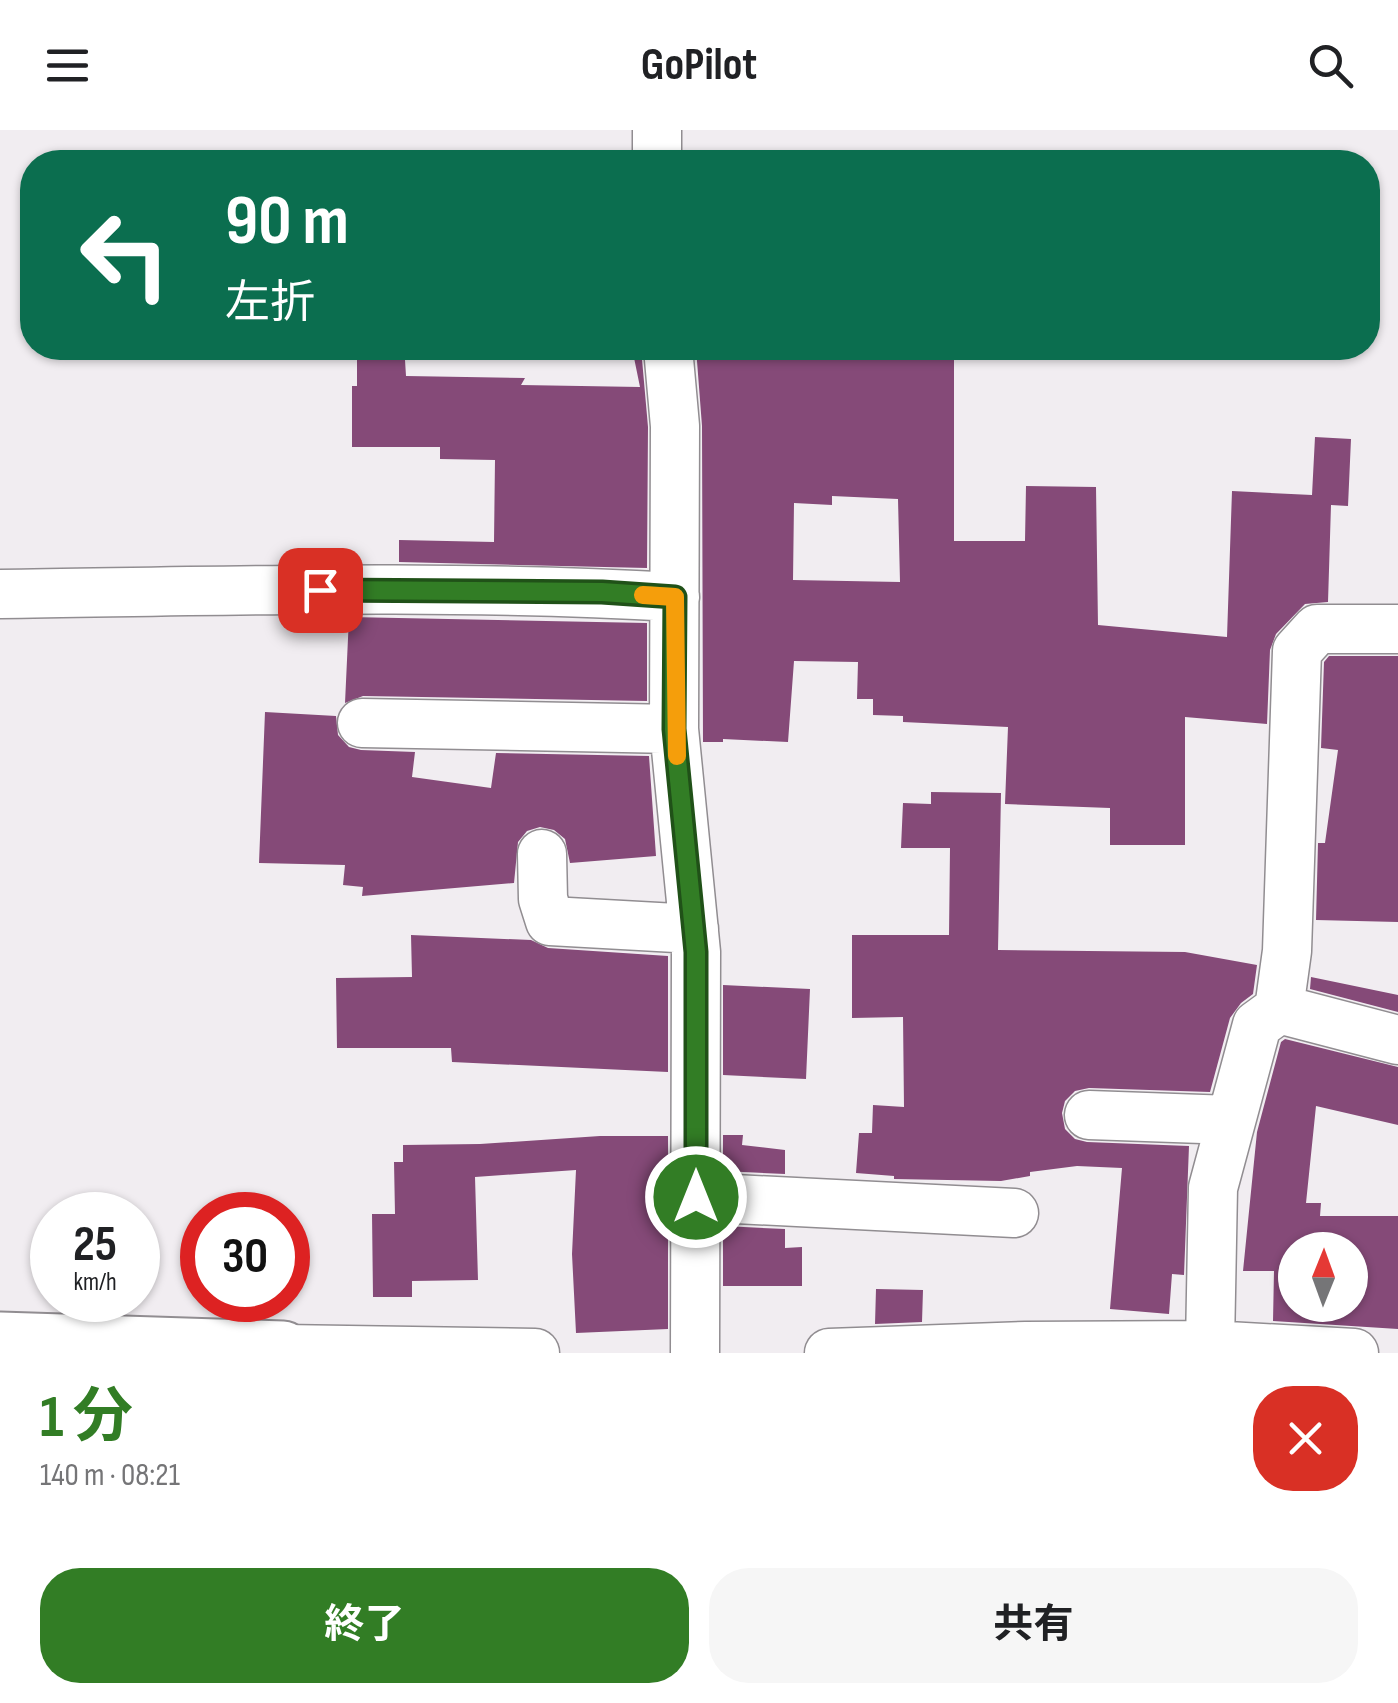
<!DOCTYPE html>
<html lang="ja">
<meta charset="utf-8">
<style>
body{margin:0;font-family:"Sofia Sans Condensed","Noto Sans JP",sans-serif;background:#f6f6f6;color:#202124;height:100vh;display:flex;flex-direction:column;font-size:38px;white-space:nowrap}
*{box-sizing:border-box;margin:0}
p{font-size:32px;color:#757577}
.icon{flex:none;width:55px;height:55px;fill:none;stroke:currentColor;stroke-width:2;stroke-linecap:round;stroke-linejoin:round}
.map{position:relative;height:1223px;overflow:hidden}
.drawer{display:flex;flex-direction:column;background:#fff;flex:1}
.drawer>*{flex:none}
.guide{position:absolute;left:20px;top:20px;width:1360px;height:210px;border-radius:40px;box-shadow:0 2px 8px #0004;background:#0b6e4f;color:#fff;overflow:hidden}
.needle{width:65px;rotate:1deg}
.tools{position:absolute;left:1278px;top:1102px;display:grid;gap:20px}
.tools a{display:grid;place-items:center;width:90px;height:90px;border-radius:50%;background:#fff;box-shadow:0 2px 8px #0004;font-size:50px}
.speed{position:absolute;left:30px;top:1062px;display:flex;gap:20px;font-size:50px;font-weight:700;text-align:center}
.speed>*{display:grid;place-content:center;width:130px;height:130px;border-radius:50%;background:#fff;box-shadow:0 2px 8px #0004;line-height:1}
.speed small{font-size:25px;font-weight:400}
.speed .limit{border:15px solid #d22;background:#fff;color:#111}
.pin{position:absolute;display:grid;place-items:center;width:85px;height:85px;color:#fff;margin:-42px;border-radius:20px;box-shadow:0 5px 15px #0006}
.me{position:absolute;width:110px;margin:-55px;rotate:0deg;stroke-linejoin:round;filter:drop-shadow(0 0 8px #0008)}
.turn{display:flex;align-items:center;gap:35px;height:210px;padding:0 40px;font-size:45px}
.turn .icon{width:130px;height:130px;stroke-width:2.5}
.turn b{display:block;font-size:70px;line-height:85px}
.round{display:grid;place-items:center;flex:none;width:105px;height:105px;border-radius:40px;background:#f6f6f6}
.head{display:flex;align-items:center;justify-content:space-between;height:170px;padding:0 40px}
h1{font-size:60px;font-weight:700;line-height:75px;color:#327d25}
.primary-button{display:flex;gap:20px;margin-top:auto;padding:20px 40px}
.primary-button a{flex:1;height:115px;border-radius:40px;background:#327d25;color:#fff;font-size:40px;font-weight:700;line-height:115px;text-align:center}
.primary-button a+a{background:#f6f6f6;color:#202124}
header{display:flex;justify-content:space-between;align-items:center;height:130px;padding:0 40px;background:#fff;font-size:45px;font-weight:700}
.map>svg:first-child{display:block}
</style>
<header><svg class="icon" aria-label="menu" viewBox="0 0 24 24"><path d="M4 6h16M4 12h16M4 18h16"/></svg>GoPilot<svg class="icon" aria-label="search" viewBox="0 0 24 24"><circle cx="10" cy="10" r="6"/><path d="M15 15l6 6"/></svg></header>
<div class="map">
<svg width="1398" height="1223" viewBox="0 0 1398 1223">
<rect width="100%" height="100%" fill="#f1edf1"/>
<!-- building -->
<path fill="#854a78" fill-rule="evenodd" d="M 632,218 L 641,218 L 648,297 L 647,438 L 399,432 L 399,410 L 494,412 L 495,330 L 440,329 L 440,317 L 352,317 L 352,256 L 357,256 L 357,230 L 405,230 L 406,246 L 525,248 L 521,255 L 640,257 Z
M 696,218 L 954,218 L 954,411 L 1025,411 L 1026,356 L 1096,357 L 1098,495 L 1227,507 L 1232,361 L 1312,365 L 1315,307 L 1351,309 L 1348,376 L 1331,375 L 1328,472 L 1305,474 L 1276,504 L 1270,520 L 1267,594 L 1185,587 L 1185,715 L 1110,715 L 1110,678 L 1005,674 L 1008,597 L 903,592 L 903,586 L 873,585 L 873,569 L 857,569 L 858,532 L 794,531 L 788,612 L 723,609 L 723,612 L 703,612 L 702,296 ZM 832,366 L 898,369 L 900,452 L 793,450 L 794,373 L 832,375 Z
M 349,487 L 647,493 L 647,571 L 363,566 L 345,573 Z
M 1329,526 L 1398,526 L 1398,792 L 1316,790 L 1318,713 L 1325,713 L 1338,620 L 1321,618 L 1324,532 Z
M 265,582 L 336,586 L 338,605 L 349,617 L 361,620 L 415,622 L 412,647 L 491,658 L 496,623 L 649,626 L 656,726 L 570,733 L 565,709 L 554,700 L 540,697 L 527,701 L 518,712 L 514,753 L 362,766 L 363,757 L 343,755 L 345,735 L 259,733 Z
M 931,662 L 1001,663 L 998,820 L 1185,822 L 1257,835 L 1253,864 L 1241,873 L 1230,888 L 1210,962 L 1089,958 L 1075,961 L 1065,971 L 1062,983 L 1065,999 L 1075,1009 L 1087,1012 L 1189,1016 L 1184,1145 L 1172,1144 L 1169,1184 L 1110,1179 L 1122,1038 L 1077,1036 L 1030,1042 L 1030,1046 L 1001,1051 L 894,1049 L 894,1046 L 856,1043 L 859,1003 L 872,1003 L 873,975 L 904,977 L 903,887 L 852,888 L 852,805 L 949,805 L 950,718 L 901,718 L 903,673 L 931,674 Z
M 411,805 L 531,810 L 548,818 L 668,826 L 668,942 L 452,932 L 451,918 L 337,918 L 336,848 L 412,847 Z
M 1311,847 L 1398,865 L 1398,882 L 1310,859 Z
M 723,855 L 810,859 L 806,949 L 723,945 Z
M 1285,909 L 1398,937 L 1398,995 L 1316,976 L 1306,1073 L 1321,1073 L 1320,1086 L 1398,1086 L 1398,1199 L 1273,1191 L 1274,1141 L 1243,1141 L 1257,1002 L 1281,912 ZM 1295,1120 L 1350,1120 L 1350,1175 L 1295,1175 Z
M 723,1005 L 743,1005 L 742,1015 L 785,1020 L 785,1044 L 723,1041 Z
M 600,1006 L 668,1006 L 668,1199 L 576,1203 L 572,1124 L 576,1040 L 475,1047 L 478,1150 L 412,1151 L 412,1167 L 373,1167 L 372,1084 L 395,1084 L 394,1032 L 403,1032 L 403,1015 L 480,1014 Z
M 723,1096 L 785,1099 L 785,1118 L 802,1117 L 802,1156 L 723,1156 Z
M 876,1159 L 923,1160 L 922,1192 L 875,1194 Z"/>
<g fill="none" stroke-linecap="round" stroke-linejoin="round">
<defs>
<path id="minor" d="M 657,32 L 657,0
M 668,218 L 675,296 L 674,599 L 696,822 L 695,1223
M 0,464 C 225,461 450,454 675,467
M 362,593 L 674,599
M 542,724 L 543,769 L 550,791 L 694,799
M 1279,879 L 1398,910
M 1089,985 L 1231,990
M 696,1067 L 1014,1083
M 1210,1215 L 1213,1058 L 1257,895 L 1279,879 L 1287,821 L 1297,521 L 1317,499 L 1398,499
M 283,1219 L 535,1223
M 829,1223 L 1026,1216 L 1210,1215 L 1354,1223"/>
<path id="tertiary" d="M 0,1210 L 283,1219"/>
</defs>
<!-- minor casing -->
<use href="#minor" stroke="#918d91" stroke-width="51"/>
<!-- tertiary casing -->
<use href="#tertiary" stroke="#918d91" stroke-width="59"/>
<!-- minor -->
<use href="#minor" stroke="#fff" stroke-width="48"/>
<!-- tertiary -->
<use href="#tertiary" stroke="#fff" stroke-width="55"/>
</g>
<g fill="none" stroke-linecap="round" stroke-linejoin="round">
<defs>
<path id="route" d="M 320,460 L 602,462 L 675,467 L 674,599 L 696,822 L 696,1067"/>
</defs>
<!-- route casing -->
<use href="#route" stroke="#205118" stroke-width="25"/>
<!-- route -->
<use href="#route" stroke="#327d25" stroke-width="18"/>
<!-- slow -->
<path stroke="#f59e0b" stroke-width="18" d="M 643,465 L 675,467 L 677,626"/>
</g>
</svg>
<div class="tools">
<a><svg class="needle" viewBox="-14 -14 28 28"><path d="M0-13l5 13h-10z" fill="#e53935"/><path d="M0 13l5-13h-10z" fill="#757577"/></svg></a>
</div>
<div class="speed"><div>25<small>km/h</small></div><div class="limit">30</div></div>
<div class="pin" style="left:320px;top:460px;background:#d93025"><svg class="icon" aria-label="arrive" viewBox="0 0 24 24"><path d="M6 21V4h12l-3 4 3 4H6"/></svg></div>
<svg class="me" style="left:696px;top:1067px" viewBox="-20 -20 40 40"><circle r="17" fill="#327d25" stroke="#fff" stroke-width="3"/><path d="M0-11L8 9 0 5-8 9z" fill="#fff"/></svg>
<div class="guide">
<div class="turn"><svg class="icon" aria-label="left" viewBox="0 0 24 24"><path d="M17 20v-9H6M10 6l-5 5 5 5"/></svg><div><b>90 m</b>左折</div></div>
</div>
</div>
<section class="drawer">
<div class="head"><div><h1>1 分</h1><p>140 m · 08:21</p></div><a class="round" style="background:#d93025;color:#fff"><svg class="icon" aria-label="close" viewBox="0 0 24 24"><path d="M6 6l12 12M18 6L6 18"/></svg></a></div>
<div class="primary-button"><a>終了</a><a>共有</a></div>
</section>
